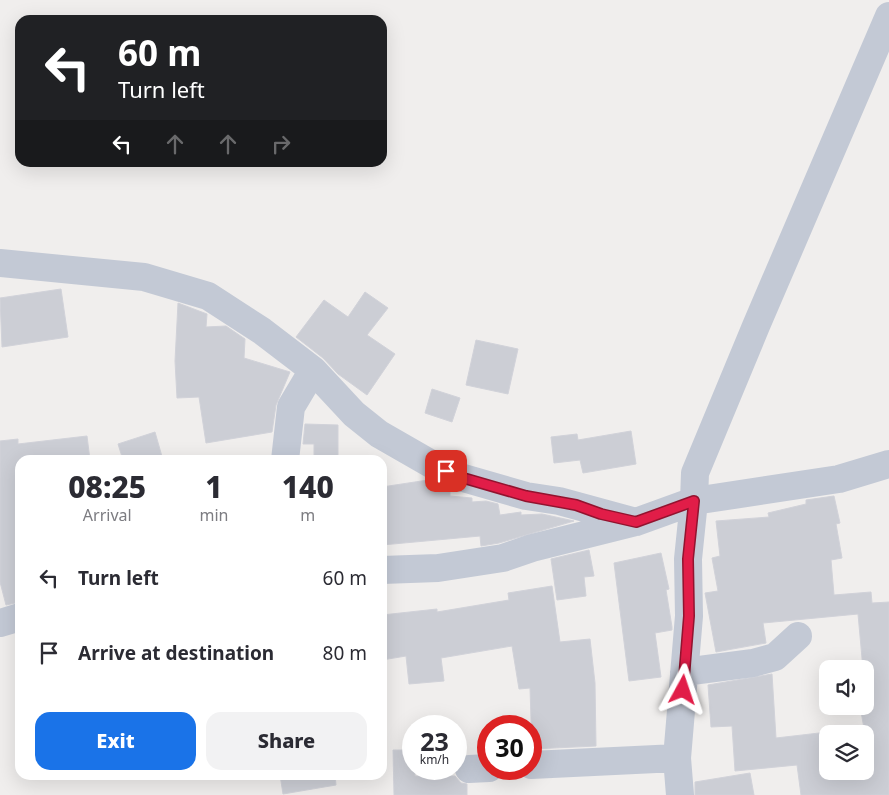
<!DOCTYPE html>
<style>
body{margin:0;font-family:"Noto Sans",sans-serif;background:#f2f2f3;color:#2b2b33;height:100vh;display:flex;flex-direction:column;font-size:19px;white-space:nowrap}
*{box-sizing:border-box;margin:0}
p{font-size:16px;color:#7c7c81}
.icon{flex:none;width:28px;height:28px;fill:none;stroke:currentColor;stroke-width:2;stroke-linecap:round;stroke-linejoin:round}
.map{position:relative;flex:1;overflow:hidden}
.panel{position:absolute;left:15px;top:455px;width:372px;height:325px;display:flex;flex-direction:column;background:#fff;border-radius:15px;box-shadow:0 5px 20px #0002}
.panel>*{flex:none}
.banner{position:absolute;left:15px;top:15px;width:372px;height:152px;border-radius:15px;box-shadow:0 5px 20px #0002;background:#202124;color:#fff;overflow:hidden}
.fabs{position:absolute;left:819px;top:660px;display:grid;gap:10px}
.fabs a{display:grid;place-items:center;width:55px;height:55px;border-radius:10px;background:#fff;box-shadow:0 5px 20px #0002;font-size:25px}
.speed{position:absolute;left:402px;top:715px;display:flex;gap:10px;font-size:25px;font-weight:700;text-align:center}
.speed>*{display:grid;place-content:center;width:65px;height:65px;border-radius:50%;background:#fff;box-shadow:0 5px 20px #0002;line-height:1}
.speed small{font-size:12px;font-weight:400}
.speed .limit{border:8px solid #d22;background:#fff;color:#111}
.pin{position:absolute;display:grid;place-items:center;width:42px;height:42px;color:#fff;margin:-21px;border-radius:10px;box-shadow:0 2px 8px #0006}
.me{position:absolute;width:55px;margin:-28px;rotate:5deg;stroke-linejoin:round;filter:drop-shadow(0 0 4px #0008)}
.turn{display:flex;align-items:center;gap:18px;height:105px;padding:0 20px;font-size:22px}
.turn .icon{width:65px;height:65px;stroke-width:2.5}
.turn b{display:block;font-size:35px;line-height:42px}
.lanes{display:flex;align-items:center;height:48px;padding:0 20px;background:#0003;justify-content:center;gap:25px;direction:ltr}
.lanes .off{opacity:.35}
.eta{display:flex;justify-content:space-evenly;align-items:center;height:85px;text-align:center}
.eta b{font-size:30px;font-weight:800;line-height:35px}
.primary-button{display:flex;gap:10px;margin-top:auto;padding:10px 20px}
.primary-button a{flex:1;height:58px;border-radius:15px;background:#1a73e8;color:#fff;font-size:20px;font-weight:800;line-height:58px;text-align:center}
.primary-button a+a{background:#f2f2f3;color:#2b2b33}
ul{padding:0;list-style:none}
li{display:flex;align-items:center;gap:15px;height:75px;padding:0 20px}
li div{flex:1}
li b{display:block;font-size:19px}
li em{font-style:normal}
.map>svg:first-child{display:block}
</style>
<div class="map">
<svg width="889" height="795" viewBox="0 0 889 795">
<rect width="100%" height="100%" fill="#f0eeed"/>
<!-- building -->
<path fill="#ccced5" stroke="#d1d2d9" d="M 61,289 L 68,337 L 2,347 L 0,298 Z
M 365,292 L 388,308 L 367,335 L 395,354 L 367,395 L 338,374 L 323,358 L 296,337 L 324,300 L 348,317 Z
M 178,303 L 207,314 L 206,327 L 226,326 L 245,339 L 244,358 L 290,372 L 276,405 L 272,432 L 206,443 L 199,397 L 177,398 L 175,361 Z
M 476,340 L 518,349 L 508,394 L 466,385 Z
M 432,389 L 460,398 L 452,422 L 425,413 Z
M 305,424 L 338,425 L 338,459 L 314,459 L 314,444 L 303,444 Z
M 631,431 L 636,464 L 583,473 L 580,460 L 554,463 L 551,437 L 577,434 L 578,440 Z
M 155,432 L 163,460 L 123,460 L 118,444 Z
M 87,436 L 90,460 L 20,460 L 20,602 L 6,605 L 0,582 L 0,441 L 18,439 L 18,444 Z
M 428,480 L 429,486 L 450,490 L 450,496 L 472,498 L 472,502 L 486,501 L 498,504 L 500,515 L 521,512 L 521,515 L 542,514 L 574,521 L 499,543 L 481,546 L 480,536 L 382,545 L 382,487 Z
M 834,496 L 840,523 L 836,524 L 842,558 L 831,560 L 834,595 L 871,592 L 872,603 L 889,602 L 889,795 L 801,795 L 797,765 L 735,771 L 732,726 L 711,727 L 708,685 L 772,674 L 776,738 L 828,732 L 828,771 L 865,771 L 865,734 L 860,706 L 865,706 L 865,669 L 863,669 L 858,614 L 763,623 L 766,643 L 716,652 L 705,593 L 718,591 L 712,558 L 720,556 L 716,521 L 769,517 L 768,513 L 806,504 L 806,500 Z
M 589,550 L 594,576 L 584,577 L 586,596 L 557,600 L 551,559 Z
M 661,553 L 669,589 L 666,590 L 672,627 L 672,630 L 655,633 L 661,677 L 629,681 L 614,563 Z
M 552,586 L 560,642 L 590,639 L 595,683 L 596,746 L 532,749 L 530,688 L 519,689 L 512,646 L 441,658 L 444,681 L 409,684 L 406,656 L 382,660 L 382,615 L 437,609 L 437,612 L 509,600 L 508,593 Z
M 393,750 L 414,750 L 415,776 L 455,776 L 461,783 L 467,784 L 467,795 L 394,795 Z
M 750,773 L 754,795 L 695,795 L 695,782 Z
M 280,775 L 335,775 L 336,785 L 283,794 Z"/>
<g fill="none" stroke-linecap="round" stroke-linejoin="round">
<!-- minor -->
<path stroke="#c3c9d5" stroke-width="28" d="M 0,263 L 144,277 L 208,296 L 262,331 L 313,370 L 354,414 L 379,434 L 433,465 L 460,477 L 526,496 L 559,501 L 636,522
M 285,460 L 291,407 L 313,370
M 382,570 L 438,568 L 503,558 L 532,548 L 636,522 L 694,501 L 839,479 L 889,464
M 0,623 L 20,617
M 684,672 L 753,663 L 775,657 L 798,636
M 531,765 L 677,758
M 469,769 L 489,768
M 680,795 L 677,758 L 689,616 L 688,559 L 694,501 L 695,473 L 756,326 L 889,16"/>
</g>
<g fill="none" stroke-linecap="round" stroke-linejoin="round">
<defs>
<path id="route" d="M 446,471 L 460,477 L 526,496 L 576,505 L 601,514 L 636,522 L 694,501 L 688,559 L 689,616 L 683,690"/>
</defs>
<!-- route casing -->
<use href="#route" stroke="#92132f" stroke-width="12"/>
<!-- route -->
<use href="#route" stroke="#e11d48" stroke-width="9"/>
</g>
</svg>
<div class="fabs">
<a><svg class="icon" aria-label="sound" viewBox="0 0 24 24"><path d="M4 9h4l5-4v14l-5-4H4zM17 9q2 3 0 6"/></svg></a>
<a><svg class="icon" aria-label="layers" viewBox="0 0 24 24"><path d="M12 4l9 5-9 5-9-5zM3 14l9 5 9-5"/></svg></a>
</div>
<div class="speed"><div>23<small>km/h</small></div><div class="limit">30</div></div>
<div class="pin" style="left:446px;top:471px;background:#d93025"><svg class="icon" aria-label="arrive" viewBox="0 0 24 24"><path d="M6 21V4h12l-3 4 3 4H6"/></svg></div>
<svg class="me" style="left:683px;top:690px" viewBox="-20 -20 40 40"><path d="M0-17L14 15 0 8-14 15z" fill="#e11d48" stroke="#fff" stroke-width="4"/></svg>
<div class="banner">
<div class="turn"><svg class="icon" aria-label="left" viewBox="0 0 24 24"><path d="M17 20v-9H6M10 6l-5 5 5 5"/></svg><div><b>60 m</b>Turn left</div></div>
<div class="lanes"><svg class="icon" aria-label="left" viewBox="0 0 24 24"><path d="M17 20v-9H6M10 6l-5 5 5 5"/></svg><svg class="icon off" aria-label="ahead" viewBox="0 0 24 24"><path d="M12 20V5M6 11l6-6 6 6"/></svg><svg class="icon off" aria-label="ahead" viewBox="0 0 24 24"><path d="M12 20V5M6 11l6-6 6 6"/></svg><svg class="icon off" aria-label="right" viewBox="0 0 24 24"><path d="M7 20v-9h11M14 6l5 5-5 5"/></svg></div>
</div>
<section class="panel">
<div class="eta">
<div><b>08:25</b><p>Arrival</p></div>
<div><b>1</b><p>min</p></div>
<div><b>140</b><p>m</p></div>
</div>
<ul>
<li><svg class="icon" aria-label="left" viewBox="0 0 24 24"><path d="M17 20v-9H6M10 6l-5 5 5 5"/></svg><div><b>Turn left</b></div><em>60 m</em></li>
<li><svg class="icon" aria-label="arrive" viewBox="0 0 24 24"><path d="M6 21V4h12l-3 4 3 4H6"/></svg><div><b>Arrive at destination</b></div><em>80 m</em></li>
</ul>
<div class="primary-button"><a>Exit</a><a>Share</a></div>
</section>
</div>
